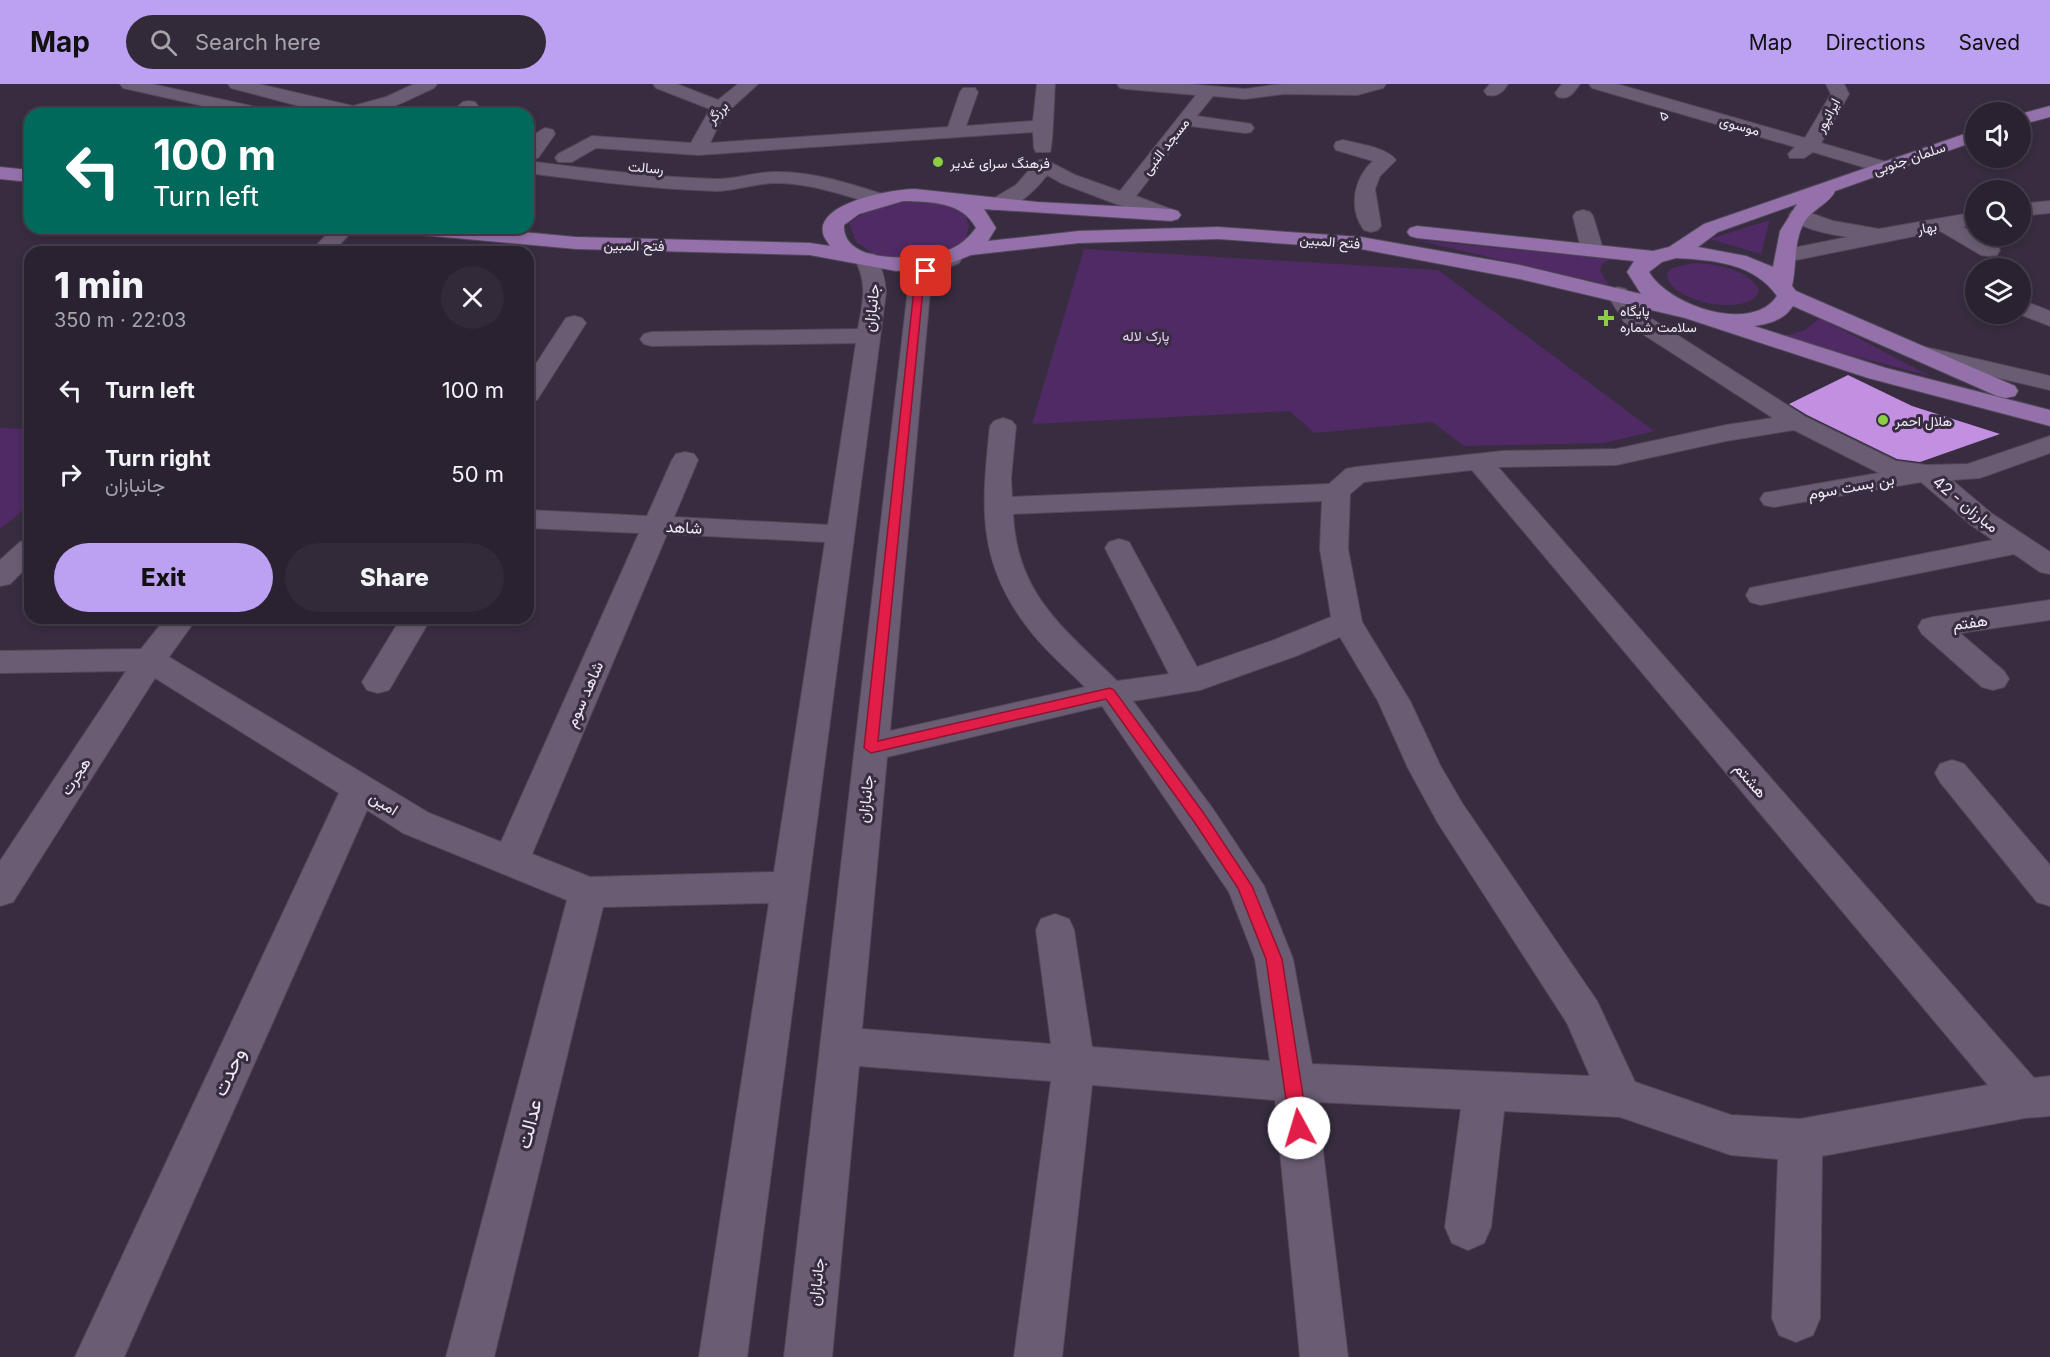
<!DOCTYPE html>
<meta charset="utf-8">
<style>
body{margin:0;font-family:Inter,Vazirmatn,sans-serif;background:#322a38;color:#f1f3f6;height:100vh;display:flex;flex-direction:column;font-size:22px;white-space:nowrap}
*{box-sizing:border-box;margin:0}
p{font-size:20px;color:#a5a4ab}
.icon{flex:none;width:33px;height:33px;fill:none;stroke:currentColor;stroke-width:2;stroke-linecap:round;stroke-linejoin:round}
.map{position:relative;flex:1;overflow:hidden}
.drawer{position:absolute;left:24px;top:162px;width:510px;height:378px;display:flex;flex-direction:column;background:#2a2230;border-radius:18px;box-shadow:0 3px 9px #0003,0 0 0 2px #463f4c}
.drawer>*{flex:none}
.guide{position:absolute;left:24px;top:24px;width:510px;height:126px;border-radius:18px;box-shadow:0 3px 9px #0003,0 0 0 2px #463f4c;background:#00695c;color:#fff;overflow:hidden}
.fabs{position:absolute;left:1965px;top:18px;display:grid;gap:12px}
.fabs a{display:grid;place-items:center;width:66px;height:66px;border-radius:50%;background:#2a2230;box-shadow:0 3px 9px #0003,0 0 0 2px #463f4c;font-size:30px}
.pin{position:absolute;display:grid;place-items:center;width:51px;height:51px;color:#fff;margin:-26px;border-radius:12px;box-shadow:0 3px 9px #0006}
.me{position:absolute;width:66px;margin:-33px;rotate:354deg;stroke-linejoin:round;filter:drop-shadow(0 0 4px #0008)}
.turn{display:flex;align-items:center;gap:21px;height:126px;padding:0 30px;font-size:27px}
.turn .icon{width:78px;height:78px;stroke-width:2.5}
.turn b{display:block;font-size:42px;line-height:51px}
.round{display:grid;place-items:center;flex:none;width:63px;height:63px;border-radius:32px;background:#322a38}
.head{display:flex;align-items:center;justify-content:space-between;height:102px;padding:0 30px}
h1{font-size:36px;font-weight:800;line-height:45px}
.action{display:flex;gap:12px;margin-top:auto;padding:12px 30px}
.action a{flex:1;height:69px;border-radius:36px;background:#bca0f2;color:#111;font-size:24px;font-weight:800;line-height:69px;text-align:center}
.action a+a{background:#322a38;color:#f1f3f6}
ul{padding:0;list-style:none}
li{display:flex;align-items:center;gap:18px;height:84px;padding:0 30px}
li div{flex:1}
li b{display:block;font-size:22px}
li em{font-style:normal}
header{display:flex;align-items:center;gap:36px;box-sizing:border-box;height:84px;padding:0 30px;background:#bca0f2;color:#111}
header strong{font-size:28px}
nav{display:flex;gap:33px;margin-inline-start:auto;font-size:21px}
.search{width:420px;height:54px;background:#322a38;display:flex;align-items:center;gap:15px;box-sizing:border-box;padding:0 21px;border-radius:33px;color:#a5a4ab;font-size:22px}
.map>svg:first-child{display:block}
</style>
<header>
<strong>Map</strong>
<div class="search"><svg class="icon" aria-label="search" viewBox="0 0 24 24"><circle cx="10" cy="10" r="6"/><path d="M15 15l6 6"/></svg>Search here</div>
<nav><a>Map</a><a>Directions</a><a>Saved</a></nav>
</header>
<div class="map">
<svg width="2050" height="1273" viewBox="0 0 2050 1273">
<rect width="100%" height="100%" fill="#382d40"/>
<!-- green -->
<path fill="#4f2a64" d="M 904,118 L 946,121 L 965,129 L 969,143 L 964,158 L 939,171 L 894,174 L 877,172 L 856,158 L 849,139 L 869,126 Z
M 1770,136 L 1761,170 L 1709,155 Z
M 1416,156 L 1610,175 L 1602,180 L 1600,187 L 1609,201 Z
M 1084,165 L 1438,186 L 1654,347 L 1604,359 L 1464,362 L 1432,338 L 1314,349 L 1290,327 L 1032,340 Z
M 1693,179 C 1716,180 1747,184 1759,206 C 1752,235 1665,218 1667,189 L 1672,184 Z
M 1820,234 L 1930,292 L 1782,253 L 1805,246 Z
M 0,344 L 30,345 L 30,413 L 19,430 L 0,445 Z"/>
<!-- building -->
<path fill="#c28fe1" d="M 1848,291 L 1912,322 L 2000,350 L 1920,378 L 1897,375 L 1807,331 L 1789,320 Z"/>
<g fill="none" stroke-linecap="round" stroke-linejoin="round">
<defs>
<path id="minor" d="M 120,0 L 152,0 L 269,26 L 272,30 L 239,30 L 123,4 Z
M 228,0 L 259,0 L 353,22 L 386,13 L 414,0 L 437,0 L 434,4 C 414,13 386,28 367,30 C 327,33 271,14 231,4 Z
M 653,0 L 677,0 L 718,16 L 738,0 L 758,0 L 723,32 L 710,59 L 948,43 L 960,8 L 963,4 L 975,4 L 978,8 L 966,42 L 1033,37 L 1037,0 L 1055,0 C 1054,11 1053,63 1050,68 L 1036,68 L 1034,64 L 1033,48 L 698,71 L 596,64 L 572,78 L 558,78 L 555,74 L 558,70 L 592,52 L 691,59 L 710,25 L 656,4 Z
M 1117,0 L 1188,0 L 1245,5 L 1282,0 L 1386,0 L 1383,4 L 1357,11 L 1284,10 L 1245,15 L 1213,12 L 1197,32 L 1245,39 L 1251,40 L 1254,44 L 1251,48 L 1245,49 L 1190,42 L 1136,112 L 1173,126 L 1176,130 L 1173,134 L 1166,136 L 1116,120 L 1061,99 L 1047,91 C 1035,107 1011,131 989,125 L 986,121 L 989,117 L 1016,101 L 1037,77 L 1044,75 L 1075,91 L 1120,107 L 1196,11 L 1126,5 L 1120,4 Z
M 1490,0 L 1508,0 C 1502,9 1498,13 1487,11 L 1484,7 Z
M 1562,0 L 1580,0 C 1573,9 1570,16 1558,13 L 1555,9 Z
M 1589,0 L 1617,0 L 1805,54 L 1831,10 L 1826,0 L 1844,0 L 1849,10 L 1821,59 L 1890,79 L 1893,83 L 1890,87 L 1883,89 L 1813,68 L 1804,74 L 1790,74 L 1788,70 L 1795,63 L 1592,4 Z
M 469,17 L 475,18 L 478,22 L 470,30 L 449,30 L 463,18 Z
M 546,44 L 553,46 L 555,50 L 538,74 L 528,75 C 528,62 532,48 546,44 Z
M 1343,56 C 1358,60 1386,63 1396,76 L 1380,92 L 1375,105 L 1381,142 L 1378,146 L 1371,148 L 1364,146 C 1348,124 1354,94 1373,77 L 1336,66 L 1334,62 L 1336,58 Z
M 528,77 C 590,85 653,93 715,95 C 735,96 754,88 774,88 C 812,87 850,100 886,111 L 889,115 L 886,119 L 879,121 C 845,112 812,99 776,99 C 755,99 736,107 716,107 C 653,105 590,97 528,89 Z
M 2050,117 L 2050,129 L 2020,132 L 2020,120 Z
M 1799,125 L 1833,137 L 1879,145 L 1976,128 L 1976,140 L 1963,143 L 1997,161 L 2000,166 L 1997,171 L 1989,172 L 1981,171 L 1940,147 L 1786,178 L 1778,177 L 1775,172 L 1778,167 L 1848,153 C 1831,150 1799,146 1789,131 L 1792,127 Z
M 1583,126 L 1590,128 L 1593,132 L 1603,165 L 1600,170 L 1592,171 L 1584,170 L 1581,165 L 1573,132 L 1576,128 Z
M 333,144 L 355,144 L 333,168 L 310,168 Z
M 951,168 L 959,169 L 962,174 L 959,179 L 941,186 L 931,197 L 890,647 L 1085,603 C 1065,583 1041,563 1025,540 C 976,474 982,419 990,342 L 994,337 L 1003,334 L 1012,337 L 1016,342 L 1011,394 L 1012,413 L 1329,400 L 1346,385 L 1356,383 L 1503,367 L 1616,365 L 1726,341 L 1773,334 L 1624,238 L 1607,210 L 1610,205 L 1618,203 L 1626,205 L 1641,228 L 1806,333 L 1896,377 L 1927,381 L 1968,380 L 2050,352 L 2050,369 L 1980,394 L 1952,396 L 1991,429 L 2050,468 L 2050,490 L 2040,488 L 2014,470 L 1761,521 L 1750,518 L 1746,511 L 1750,504 L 1993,456 L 1971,441 L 1921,398 L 1774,423 L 1764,421 L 1760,415 L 1764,409 L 1879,389 L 1794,346 L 1726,357 L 1616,381 L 1498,383 L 2034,994 L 2050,992 L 2050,1032 L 2025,1034 L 1822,1072 L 1820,1234 L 1813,1251 L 1796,1258 L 1779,1251 L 1772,1234 L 1778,1075 L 1731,1071 L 1620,1033 L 1504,1027 L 1491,1143 L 1484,1159 L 1468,1166 L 1452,1159 L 1445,1143 L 1461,1025 L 1317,1018 L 1348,1273 L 1300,1273 L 1275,1016 L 1092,1001 L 1062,1273 L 1014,1273 L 1051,997 L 859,982 L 832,1273 L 784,1273 L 909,196 L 925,176 ZM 1472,386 L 1988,1001 L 1800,1035 L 1731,1031 L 1635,998 L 1597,917 L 1462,719 L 1441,683 L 1410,617 L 1362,538 L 1348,465 L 1350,410 L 1364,398 ZM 1322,417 L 1320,465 L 1331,533 L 1274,556 L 1197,583 L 1129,458 L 1119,455 L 1109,458 L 1105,464 L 1169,590 L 1117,597 C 1063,543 1017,511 1013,430 ZM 1340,553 L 1378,617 L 1408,684 L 1438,739 L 1567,939 L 1590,992 L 1312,980 L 1293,875 L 1264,802 L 1213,725 L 1133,617 L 1200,606 L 1296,572 ZM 1102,622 L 1229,808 L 1255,875 L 1270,977 L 1092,963 L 1074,846 L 1069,835 L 1055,830 L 1041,835 L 1036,846 L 1051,960 L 862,945 L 887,673 Z
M 866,169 L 874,170 C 882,183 885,194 886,208 L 747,1273 L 699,1273 L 769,819 L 603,823 L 494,1273 L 446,1273 L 567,816 L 403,749 L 367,726 L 124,1273 L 75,1273 L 339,709 L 155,594 L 13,818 L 0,822 L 0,777 L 126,587 L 0,589 L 0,567 L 141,565 L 166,534 L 197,534 L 169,573 L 429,729 L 501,758 L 639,449 L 528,444 L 528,426 L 647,432 L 672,376 L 676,370 L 685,368 L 694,370 L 698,376 L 674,433 L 828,441 L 856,259 L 652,262 L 644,260 L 640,255 L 644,250 L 652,248 L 858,245 C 863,216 868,202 855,175 L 858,170 ZM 667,450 L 825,458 L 774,788 L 590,793 L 532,770 Z
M 2027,218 L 2050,227 L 2050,242 L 2019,230 L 2020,220 Z
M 574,232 L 582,234 L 586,239 L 537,316 L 528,318 L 528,292 L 566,234 Z
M 1921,262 L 2050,292 L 2050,306 L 1913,274 L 1909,269 L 1913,264 Z
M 30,455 L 30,480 L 10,500 L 0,502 L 0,476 L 20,458 Z
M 2050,516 L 2050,536 L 1960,549 L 2004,587 L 2009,595 L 2004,603 L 1993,606 L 1982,603 L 1922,550 L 1918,543 L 1922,536 L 1933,533 Z
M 401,534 L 431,534 L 389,606 L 378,609 L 367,606 L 362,598 Z
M 1952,676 L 1964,680 L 2050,781 L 2050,822 L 2037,818 L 1940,698 L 1935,689 L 1940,680 Z"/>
<path id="major" d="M 2050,22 L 2050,33 L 2020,41 L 2020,30 Z
M 1976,46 L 1976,57 L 1835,107 C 1831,118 1813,125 1805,137 C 1793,157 1797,181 1792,202 L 1796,207 L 2015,302 L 2018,307 L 2015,312 L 2006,314 L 1997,312 L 1793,222 C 1784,236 1769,240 1754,242 L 1886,284 L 2050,326 L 2050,342 L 1868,294 L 1685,234 L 1520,195 L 1361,165 L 1218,155 L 1079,159 L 971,171 L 941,183 L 896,187 L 810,171 L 576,165 L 411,150 L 404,148 L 401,144 L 480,144 L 576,153 L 810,159 L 830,162 C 828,158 823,153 823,149 C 817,118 894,105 915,105 L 1037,118 L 1171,125 L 1178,127 L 1181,131 L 1178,135 L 1171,137 L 984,125 L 996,144 L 988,157 L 1079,147 L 1218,143 L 1361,153 L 1520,181 L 1641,210 L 1627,188 L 1634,177 L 1417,154 L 1410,152 L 1407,148 L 1410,144 L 1417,142 L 1653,167 L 1669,163 L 1704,140 ZM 903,117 C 930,118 962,117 976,144 C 969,153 962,160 951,165 C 926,176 842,183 844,141 L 859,130 ZM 1797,120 L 1780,147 L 1773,183 L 1746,172 L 1698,163 L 1718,148 ZM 1676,174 C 1713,176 1754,179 1777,212 C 1752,250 1669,222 1649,188 L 1662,178 Z
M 0,83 L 30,86 L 30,98 L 0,95 Z"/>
</defs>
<!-- minor casing -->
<use href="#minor" stroke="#524858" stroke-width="2"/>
<!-- major casing -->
<use href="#major" stroke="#524858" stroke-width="2"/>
<!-- minor -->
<use href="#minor" fill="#6a5d73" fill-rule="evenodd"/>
<!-- major -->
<use href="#major" fill="#9471aa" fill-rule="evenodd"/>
</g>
<!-- route -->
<path fill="#e11d48" stroke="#92132f" stroke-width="1.5" d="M 926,184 L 930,187 L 924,196 L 878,657 L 1110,604 L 1114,606 L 1205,731 L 1252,802 L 1282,875 L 1308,1044 L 1305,1049 L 1299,1052 L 1292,1049 L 1290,1044 L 1266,875 L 1238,804 L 1195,739 L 1106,615 L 871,669 L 864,664 L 915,196 L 923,185 Z"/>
<!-- markers -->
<g fill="#8bce46" stroke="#382d40" stroke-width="2">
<circle cx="938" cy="78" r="6"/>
<path d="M1603 225h6v6h6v6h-6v6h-6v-6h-6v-6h6z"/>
<circle cx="1883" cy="336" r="6"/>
</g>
<g text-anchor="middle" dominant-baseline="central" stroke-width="6" stroke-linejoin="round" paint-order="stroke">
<!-- far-street labels -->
<g font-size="14" fill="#f1e9f6" stroke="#382d40">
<text transform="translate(717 28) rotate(-48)">برزگر</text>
<text transform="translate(1663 31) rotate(-37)">۵</text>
<text transform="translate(1827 31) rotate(-61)">ایرانپور</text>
<text transform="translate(1740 41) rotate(16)">موسوی</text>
<text transform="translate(1165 62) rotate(-52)">مسجد النبی</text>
<text transform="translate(1909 74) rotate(-19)">سلمان جنوبی</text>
<text transform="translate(646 83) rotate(5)">رسالت</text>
<text transform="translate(1927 143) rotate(-10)">بهار</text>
<text transform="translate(1330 157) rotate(4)">فتح المبین</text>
<text transform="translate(634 161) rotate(1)">فتح المبین</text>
</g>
<!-- far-poi labels -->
<g font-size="14" fill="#f1e9f6" stroke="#382d40" text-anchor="start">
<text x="950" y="78">فرهنگ سرای غدیر</text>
<text x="1620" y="226">پایگاه<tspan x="1620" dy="16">سلامت شماره</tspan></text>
<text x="1895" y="336">هلال احمر</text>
</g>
<!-- far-park labels -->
<g font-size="14" fill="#ebd1fb" stroke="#382d40">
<text x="1146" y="251">پارک لاله</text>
</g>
<!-- street labels -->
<g font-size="16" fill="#f1e9f6" stroke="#382d40">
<text transform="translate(871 224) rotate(-84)">جانبازان</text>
<text transform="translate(1851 402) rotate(-10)">بن بست سوم</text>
<text transform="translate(1966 420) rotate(39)">مبارزان - 42</text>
<text transform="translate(684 443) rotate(3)">شاهد</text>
<text transform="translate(1970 538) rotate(-8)">هفتم</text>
<text transform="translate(584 610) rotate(-66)">شاهد سوم</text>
<text transform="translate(75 692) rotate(-57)">هجرت</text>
<text transform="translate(1751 696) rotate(49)">هشتم</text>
<text transform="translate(865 715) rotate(-84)">جانبازان</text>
<text transform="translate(384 719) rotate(32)">امین</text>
<text transform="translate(816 1198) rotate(-84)">جانبازان</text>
</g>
<!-- near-street labels -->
<g font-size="20" fill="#f1e9f6" stroke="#382d40">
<text transform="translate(229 988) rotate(-65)">وحدت</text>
<text transform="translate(529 1040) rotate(-76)">عدالت</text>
</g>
</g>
</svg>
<div class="fabs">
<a><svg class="icon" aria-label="sound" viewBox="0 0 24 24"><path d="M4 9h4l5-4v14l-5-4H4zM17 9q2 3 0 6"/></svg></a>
<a><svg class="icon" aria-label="search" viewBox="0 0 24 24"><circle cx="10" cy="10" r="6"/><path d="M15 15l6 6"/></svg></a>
<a><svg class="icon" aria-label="layers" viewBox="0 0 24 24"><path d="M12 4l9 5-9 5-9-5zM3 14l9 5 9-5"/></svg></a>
</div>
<div class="pin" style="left:926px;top:187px;background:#d93025"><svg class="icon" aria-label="arrive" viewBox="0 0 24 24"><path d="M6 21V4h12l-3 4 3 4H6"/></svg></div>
<svg class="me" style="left:1299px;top:1044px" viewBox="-20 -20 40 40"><circle r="19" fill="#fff"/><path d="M0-13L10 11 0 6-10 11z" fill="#e11d48"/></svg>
<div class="guide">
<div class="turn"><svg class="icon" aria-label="left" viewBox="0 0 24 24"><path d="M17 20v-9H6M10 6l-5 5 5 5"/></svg><div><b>100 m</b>Turn left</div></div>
</div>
<section class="drawer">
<div class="head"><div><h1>1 min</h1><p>350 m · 22:03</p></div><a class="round"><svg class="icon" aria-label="close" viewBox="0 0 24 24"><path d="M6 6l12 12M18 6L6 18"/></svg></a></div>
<ul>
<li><svg class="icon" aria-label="left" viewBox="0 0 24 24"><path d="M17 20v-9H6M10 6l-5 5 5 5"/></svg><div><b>Turn left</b></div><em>100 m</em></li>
<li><svg class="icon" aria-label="right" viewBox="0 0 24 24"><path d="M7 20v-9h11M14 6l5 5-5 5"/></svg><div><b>Turn right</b><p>جانبازان</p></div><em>50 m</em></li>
</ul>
<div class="action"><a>Exit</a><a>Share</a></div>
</section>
</div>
